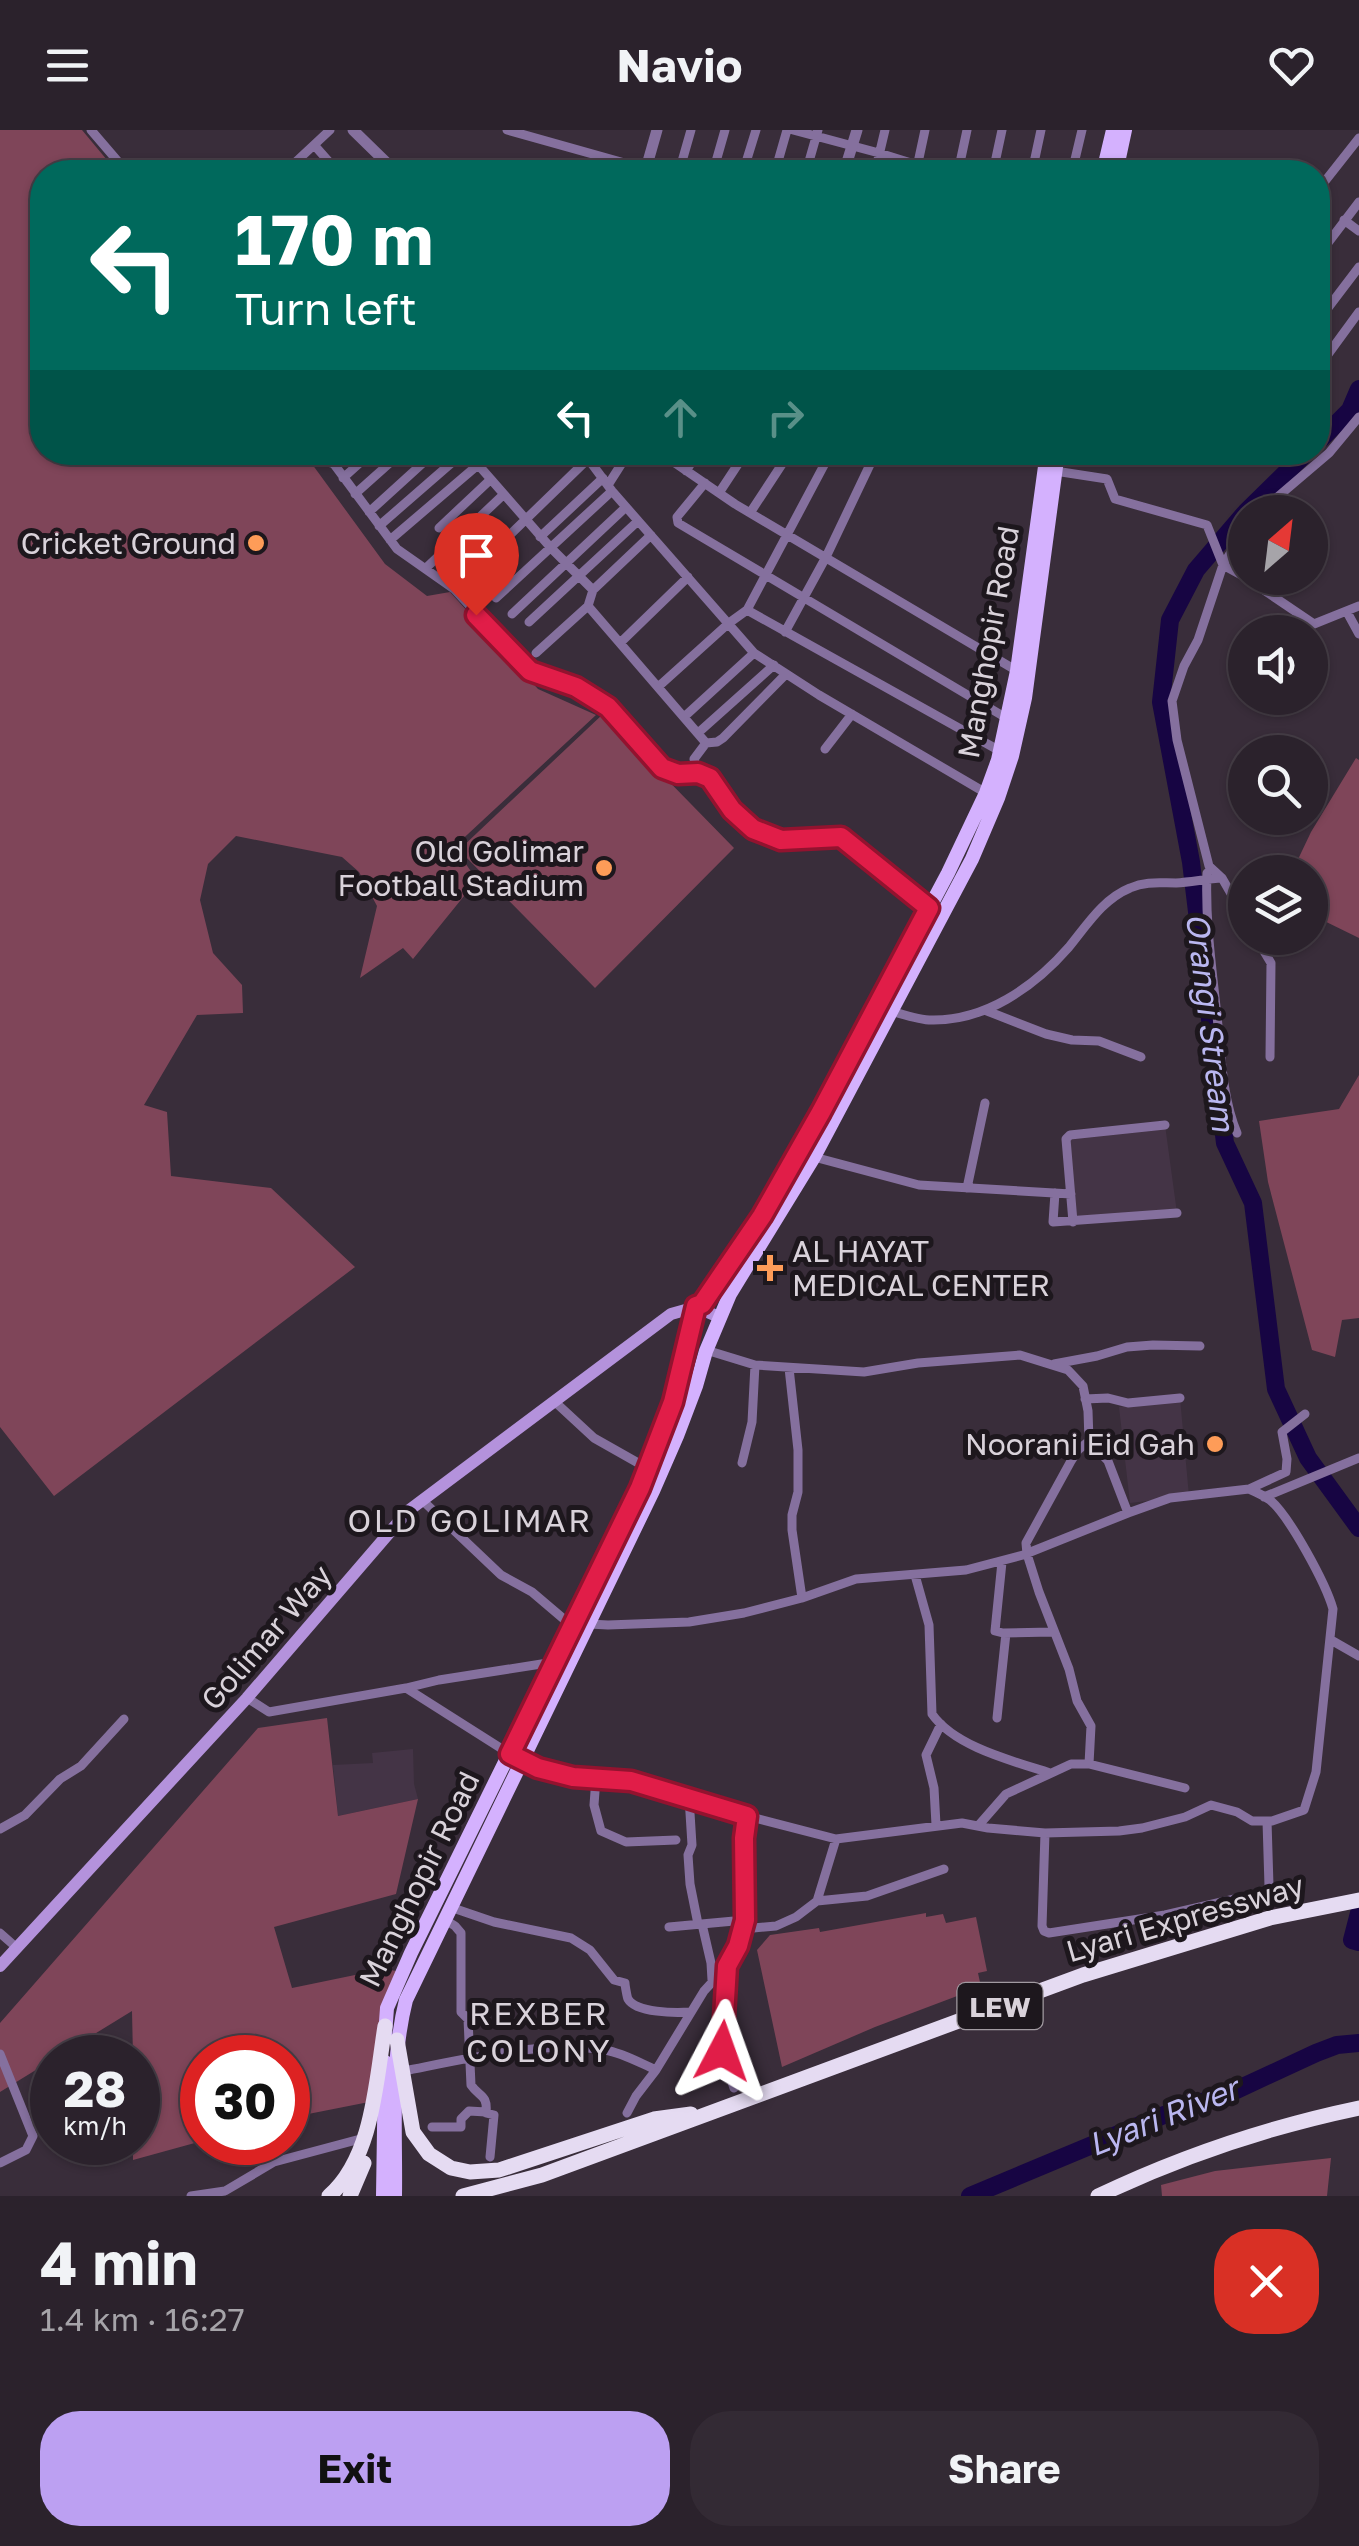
<!DOCTYPE html>
<meta charset="utf-8">
<style>
body{margin:0;font-family:"Golos Text",sans-serif;background:#332a34;color:#f1f3f6;height:100vh;display:flex;flex-direction:column;font-size:38px;white-space:nowrap}
*{box-sizing:border-box;margin:0}
p{font-size:32px;color:#a6a4a9}
.icon{flex:none;width:55px;height:55px;fill:none;stroke:currentColor;stroke-width:2;stroke-linecap:round;stroke-linejoin:round}
.map{position:relative;height:2066px;overflow:hidden}
.panel{display:flex;flex-direction:column;background:#2b222c;flex:1}
.panel>*{flex:none}
.top-card{position:absolute;left:30px;top:30px;width:1300px;height:305px;border-radius:40px;box-shadow:0 2px 8px #0004,0 0 0 2px #473f48;background:#00695c;color:#fff;overflow:hidden}
.needle{width:65px;rotate:28deg}
.buttons{position:absolute;left:1228px;top:365px;display:grid;gap:20px}
.buttons a{display:grid;place-items:center;width:100px;height:100px;border-radius:50%;background:#2b222c;box-shadow:0 2px 8px #0004,0 0 0 2px #473f48;font-size:50px}
.speed{position:absolute;left:30px;top:1905px;display:flex;gap:20px;font-size:50px;font-weight:700;text-align:center}
.speed>*{display:grid;place-content:center;width:130px;height:130px;border-radius:50%;background:#2b222c;box-shadow:0 2px 8px #0004,0 0 0 2px #473f48;line-height:1}
.speed small{font-size:25px;font-weight:400}
.speed .limit{border:15px solid #d22;background:#fff;color:#111}
.pin{position:absolute;display:grid;place-items:center;width:85px;height:85px;color:#fff;margin:-102px -42px;border-radius:50% 50% 50% 0;rotate:-45deg;box-shadow:0 0 10px #0007}
.pin .icon{rotate:45deg}
.me{position:absolute;width:110px;margin:-55px;rotate:4deg;stroke-linejoin:round;filter:drop-shadow(0 0 8px #0008)}
.turn{display:flex;align-items:center;gap:35px;height:210px;padding:0 40px;font-size:45px}
.turn .icon{width:130px;height:130px;stroke-width:2.5}
.turn b{display:block;font-size:70px;line-height:85px}
.lanes{display:flex;align-items:center;height:95px;padding:0 40px;background:#0003;justify-content:center;gap:50px;direction:ltr}
.lanes .off{opacity:.35}
.round{display:grid;place-items:center;flex:none;width:105px;height:105px;border-radius:40px;background:#332a34}
.headline{display:flex;align-items:center;justify-content:space-between;height:170px;padding:0 40px}
h1{font-size:60px;font-weight:700;line-height:75px}
.action{display:flex;gap:20px;margin-top:auto;padding:20px 40px}
.action a{flex:1;height:115px;border-radius:40px;background:#bca0f2;color:#111;font-size:40px;font-weight:700;line-height:115px;text-align:center}
.action a+a{background:#332a34;color:#f1f3f6}
header{display:flex;justify-content:space-between;align-items:center;height:130px;padding:0 40px;background:#2b222c;font-size:45px;font-weight:700}
.map>svg:first-child{display:block}
</style>
<header><svg class="icon" aria-label="menu" viewBox="0 0 24 24"><path d="M4 6h16M4 12h16M4 18h16"/></svg>Navio<svg class="icon" aria-label="heart" viewBox="0 0 24 24"><path d="M12 20l-8-8c-3-5 5-10 8-4 3-6 11-1 8 4z"/></svg></header>
<div class="map">
<svg width="1359" height="2066" viewBox="0 0 1359 2066">
<rect width="100%" height="100%" fill="#392d3a"/>
<!-- built -->
<path fill="#443446" d="M 1165,995 L 1177,1083 L 1073,1092 L 1070,1005 Z
M 1180,1268 L 1189,1366 L 1130,1373 L 1119,1277 Z
M 413,1619 L 414,1654 L 418,1669 L 338,1686 L 333,1635 L 373,1633 L 372,1623 Z"/>
<!-- green -->
<path fill="#7f4559" d="M 0,0 L 82,0 L 117,42 L 42,42 L 42,322 L 304,323 L 385,434 L 427,466 L 450,462 L 538,559 L 596,585 L 454,717 L 477,750 L 413,829 L 403,818 L 360,848 L 377,776 L 359,742 L 342,727 L 236,706 L 208,734 L 200,770 L 213,823 L 242,855 L 243,883 L 197,885 L 144,975 L 167,982 L 171,1046 L 271,1058 L 355,1137 L 54,1366 L 0,1297 Z
M 603,584 L 734,718 L 595,858 L 459,720 Z
M 1356,628 L 1359,630 L 1359,808 L 1310,784 L 1310,742 L 1292,742 L 1311,702 Z
M 1359,945 L 1359,1188 L 1342,1190 L 1335,1227 L 1312,1220 L 1268,1052 L 1259,991 L 1339,979 Z
M 327,1588 L 338,1686 L 418,1669 L 396,1764 L 274,1797 L 292,1858 L 384,1839 L 403,1842 L 387,1878 L 374,1971 L 288,1988 L 288,1928 L 202,1928 L 202,2011 L 133,2030 L 133,2013 L 138,2012 L 138,1928 L 133,1927 L 132,1881 L 0,1962 L 0,1893 L 258,1598 Z
M 926,1783 L 926,1787 L 943,1784 L 946,1793 L 976,1787 L 987,1841 L 978,1843 L 981,1857 L 875,1897 L 782,1937 L 757,1820 L 770,1805 L 819,1798 L 820,1802 Z
M 1331,2028 L 1327,2066 L 1162,2066 L 1161,2055 L 1215,2041 Z"/>
<g fill="none" stroke-linecap="round" stroke-linejoin="round">
<!-- river -->
<path stroke="#170543" stroke-width="18" d="M 1318,312 L 1350,280 L 1359,259
M 1246,382 L 1307,322
M 1245,383 L 1196,440 L 1170,490 L 1161,572 L 1191,732 L 1225,1013 L 1253,1073 L 1276,1259 L 1308,1328 L 1359,1398
M 1359,1783 L 1352,1810 L 1359,1812
M 970,2066 L 1164,1985 L 1232,1962 L 1316,1923 L 1337,1915 L 1359,1913"/>
<!-- minor -->
<path stroke="#85709e" stroke-width="9" d="M 91,0 L 127,42
M 507,0 L 646,39
M 793,0 L 879,23 L 940,42
M 315,16 L 338,42
M 285,42 L 330,0
M 314,42 L 328,31
M 679,42 L 691,0
M 713,42 L 725,0
M 743,42 L 756,0
M 775,42 L 787,0
M 806,42 L 818,0
M 875,42 L 885,0
M 916,42 L 925,0
M 958,42 L 967,0
M 993,42 L 1002,0
M 1032,42 L 1041,0
M 1072,42 L 1082,0
M 1318,60 L 1359,8
M 1344,90 L 1359,101
M 1318,126 L 1359,72
M 1318,191 L 1359,137
M 1318,238 L 1359,182
M 325,322 L 397,419 L 454,459 L 530,541 L 576,557 L 608,577 L 662,638 L 678,645 L 698,643 L 711,648 L 732,680 L 753,699 L 781,710 L 841,707 L 929,778
M 467,322 L 551,418 L 593,460 L 588,476 L 536,523
M 583,322 L 612,361 L 754,523 L 819,565 L 986,663
M 659,322 L 735,374 L 1017,541
M 331,333 L 344,322
M 686,341 L 698,322
M 1055,341 L 1107,349 L 1115,369 L 1207,395 L 1223,435 L 1245,447
M 343,348 L 372,322
M 705,353 L 677,387 L 678,393 L 1008,589
M 608,355 L 629,322
M 719,363 L 746,322
M 355,364 L 402,322
M 369,382 L 435,322
M 1260,382 L 1329,323 L 1359,287
M 750,383 L 790,322
M 379,396 L 464,322
M 439,398 L 490,350
M 1245,399 L 1223,435 L 1198,510 L 1184,536 L 1172,571 L 1177,610 L 1209,736 L 1222,748 L 1245,788
M 540,407 L 603,348
M 390,410 L 493,322
M 426,438 L 503,365
M 1246,448 L 1314,494 L 1359,476
M 454,459 L 588,329
M 593,460 L 651,405
M 496,468 L 612,361
M 588,476 L 706,613 L 694,629 L 698,643
M 747,480 L 1000,621
M 1347,482 L 1359,504
M 512,484 L 626,377
M 529,492 L 638,391
M 785,502 L 826,427 L 876,322
M 620,513 L 688,447
M 658,557 L 729,493 L 747,480 L 831,322
M 684,587 L 754,523
M 698,603 L 774,535
M 706,613 L 717,612 L 723,608 L 786,544
M 825,619 L 852,584
M 1207,743 C 1205,791 1212,838 1217,886 C 1221,923 1222,968 1237,1003
M 1256,808 L 1271,833 L 1270,927
M 891,881 C 904,885 917,889 929,890 C 985,892 1034,857 1069,817 C 1087,795 1103,769 1130,758 C 1146,751 1159,753 1176,753 C 1191,752 1207,749 1222,748
M 987,881 L 1046,904 L 1072,910 L 1099,911 L 1141,927
M 814,1027 L 919,1055 L 1071,1064
M 967,1058 L 985,973
M 1055,1063 L 1053,1092 L 1177,1083
M 1073,1092 L 1066,1009 L 1070,1005 L 1165,995
M 706,1220 L 755,1235 L 864,1242 L 918,1233 L 1020,1225 L 1068,1240 L 1083,1256 L 1088,1281 L 1089,1311 L 1078,1320 L 1071,1331 L 1026,1413 L 1027,1424 L 1039,1462 L 1069,1539 L 1077,1571 L 1091,1596 L 1089,1634 L 1071,1634 L 1006,1664 L 978,1696
M 1054,1234 L 1097,1226 L 1127,1217 L 1153,1215 L 1200,1216
M 789,1238 L 798,1320 L 798,1362 L 792,1385 L 792,1400 L 802,1468
M 1085,1269 L 1108,1268 L 1128,1273 L 1180,1268
M 554,1271 L 594,1308 L 647,1338
M 1089,1311 L 1108,1331 L 1128,1383
M 742,1333 L 752,1292 L 755,1235
M 1264,1367 L 1359,1328
M 422,1370 L 501,1445 L 532,1462 L 572,1496
M 1002,1432 L 995,1501 L 1003,1503 L 1052,1502
M 915,1445 L 929,1495 L 932,1584 C 955,1617 1013,1631 1050,1643
M 589,1494 L 608,1495 L 689,1492 L 744,1483 L 802,1468 L 856,1449 L 966,1440 L 1023,1425 L 1128,1383 L 1170,1368 L 1249,1359 L 1286,1342 L 1287,1329 L 1282,1302 L 1305,1284
M 1331,1510 L 1359,1526
M 406,1558 L 439,1550 L 554,1532
M 247,1568 L 269,1582 L 406,1558 L 510,1624 L 537,1637 L 573,1647 L 631,1651 L 747,1686 L 836,1709 L 962,1693 L 988,1698 L 1045,1703 L 1119,1701 L 1142,1698 L 1185,1687 L 1211,1675 L 1237,1682 L 1252,1691 L 1272,1691 L 1304,1680 L 1316,1642 L 1333,1479 C 1326,1454 1290,1387 1270,1370 C 1264,1366 1256,1362 1249,1359
M 997,1588 L 1006,1503
M 1089,1634 L 1185,1658
M 596,1648 L 594,1675 L 601,1701 L 626,1712 L 676,1710
M 689,1667 L 692,1715 L 688,1725 L 690,1754 L 698,1794
M 936,1695 L 934,1658 L 926,1625 L 941,1594
M 0,1699 L 25,1685 L 60,1649 L 81,1636 L 124,1589
M 1045,1703 L 1042,1796 L 1044,1801 L 1049,1803 L 1165,1785 L 1265,1762 L 1269,1756 L 1267,1691
M 817,1771 L 867,1766 L 944,1739
M 450,1777 L 494,1792 L 571,1808 L 590,1820 L 614,1850 L 625,1853 C 625,1855 627,1867 628,1869 C 636,1883 676,1883 690,1882
M 444,1789 L 455,1796 L 461,1803 L 461,1882 L 468,1889 L 471,1955 C 479,1967 488,1964 486,1983 L 494,1985 L 490,2027
M 702,1794 L 711,1833 L 712,1850
M 669,1797 L 745,1790
M 743,1799 L 776,1796 L 796,1787 L 817,1771 L 836,1709
M 0,1803 L 17,1818
M 727,1836 L 722,1921 L 734,1958
M 0,1924 L 33,2006 L 26,2020 L 0,2033
M 404,1941 C 465,1929 544,1910 605,1920 C 623,1923 640,1933 656,1940
M 627,1983 L 636,1966 L 656,1940 L 704,1861 L 727,1836 L 738,1816 L 745,1790 L 744,1707 L 747,1686
M 432,1997 L 461,1997 L 461,1989 L 469,1981 L 486,1982
M 191,2066 L 225,2061 L 274,2032 L 364,2008"/>
<!-- tertiary -->
<path stroke="#85709e" stroke-width="11" d="M 353,0 L 396,42
M 645,42 L 657,0
M 844,42 L 857,0"/>
<!-- secondary -->
<path stroke="#b492dc" stroke-width="12" d="M 0,1836 L 247,1568 L 408,1381 L 671,1184 L 696,1177 L 719,1187"/>
<!-- primary -->
<path stroke="#d4b1fe" stroke-width="14" d="M 1103,42 L 1113,0
M 1116,42 L 1125,0
M 385,1905 L 387,1878 L 411,1823 L 640,1358 L 673,1272 L 696,1177 L 702,1174 L 762,1086 L 821,982 L 948,743 L 986,663 L 998,630 L 1017,541 L 1047,322
M 383,2066 L 385,1932
M 395,2066 C 396,2001 390,1933 406,1870 L 653,1361 L 677,1306 L 696,1256 L 706,1221 L 730,1164 L 814,1027 L 972,729 L 998,668 L 1012,626 L 1025,568 L 1058,322"/>
<!-- motorway -->
<path stroke="#e5dbf2" stroke-width="15" d="M 397,1910 L 413,2002 L 429,2024 L 451,2038 L 470,2042 L 499,2040 L 654,1989 L 691,1984
M 329,2066 C 373,2028 376,1951 385,1896
M 350,2066 L 364,2033
M 463,2066 L 542,2045 L 1083,1845 L 1270,1788 L 1359,1770
M 1098,2066 C 1182,2026 1268,1997 1359,1978"/>
</g>
<g fill="none" stroke-linecap="round" stroke-linejoin="round">
<defs>
<path id="route" d="M 476,485 L 530,541 L 576,557 L 608,577 L 662,638 L 678,644 L 698,643 L 710,648 L 732,680 L 753,699 L 781,710 L 841,707 L 929,778 L 821,982 L 762,1086 L 702,1174 L 696,1176 L 673,1272 L 640,1358 L 510,1624 L 538,1638 L 573,1647 L 631,1651 L 747,1686 L 744,1708 L 745,1790 L 738,1816 L 727,1836 L 722,1921"/>
</defs>
<!-- route casing -->
<use href="#route" stroke="#92132f" stroke-width="25"/>
<!-- route -->
<use href="#route" stroke="#e11d48" stroke-width="18"/>
</g>
<!-- markers -->
<g fill="#fe9c58" stroke="#1d171d" stroke-width="4">
<circle cx="256" cy="413" r="10"/>
<circle cx="604" cy="738" r="10"/>
<path d="M765 1123h10v10h10v10h-10v10h-10v-10h-10v-10h10z"/>
<circle cx="1215" cy="1314" r="10"/>
</g>
<g text-anchor="middle" dominant-baseline="central" stroke-width="10" stroke-linejoin="round" paint-order="stroke">
<!-- shield labels -->
<rect fill="#1d171d" stroke="#a19aa1" stroke-width="2.5" x="957.5" y="1853" width="85" height="46" rx="8"/>
<g font-size="28" font-weight="bold" fill="#d9d2da">
<text x="1000" y="1876">LEW</text>
</g>
<!-- poi labels -->
<g font-size="30" fill="#d9d2da" stroke="#1d171d" text-anchor="end">
<text x="236" y="413">Cricket Ground</text>
<text x="584" y="721">Old Golimar<tspan x="584" dy="34">Football Stadium</tspan></text>
<text x="792" y="1121" text-anchor="start">AL HAYAT<tspan x="792" dy="34">MEDICAL CENTER</tspan></text>
<text x="1195" y="1314">Noorani Eid Gah</text>
</g>
<!-- street labels -->
<g font-size="30" fill="#d9d2da" stroke="#1d171d">
<text transform="translate(988 512) rotate(-80)">Manghopir Road</text>
<text transform="translate(266 1507) rotate(-49)">Golimar Way</text>
<text transform="translate(419 1749) rotate(-64)">Manghopir Road</text>
<text transform="translate(1185 1788) rotate(-16)">Lyari Expressway</text>
</g>
<!-- water labels -->
<g font-size="32" font-style="italic" fill="#bab7f0" stroke="#1d171d">
<text transform="translate(1211 892) rotate(83)">Orangi Stream</text>
<text transform="translate(1163 1986) rotate(-22)">Lyari River</text>
</g>
<!-- neighbourhood labels -->
<g font-size="32" letter-spacing="2.5" fill="#d9d2da" stroke="#1d171d">
<text x="470" y="1390">OLD GOLIMAR</text>
<text x="539" y="1883">REXBER<tspan x="539" dy="37">COLONY</tspan></text>
</g>
</g>
</svg>
<div class="buttons">
<a><svg class="needle" viewBox="-14 -14 28 28"><path d="M0-13l5 13h-10z" fill="#e53935"/><path d="M0 13l5-13h-10z" fill="#a6a4a9"/></svg></a>
<a><svg class="icon" aria-label="sound" viewBox="0 0 24 24"><path d="M4 9h4l5-4v14l-5-4H4zM17 9q2 3 0 6"/></svg></a>
<a><svg class="icon" aria-label="search" viewBox="0 0 24 24"><circle cx="10" cy="10" r="6"/><path d="M15 15l6 6"/></svg></a>
<a><svg class="icon" aria-label="layers" viewBox="0 0 24 24"><path d="M12 4l9 5-9 5-9-5zM3 14l9 5 9-5"/></svg></a>
</div>
<div class="speed"><div>28<small>km/h</small></div><div class="limit">30</div></div>
<div class="pin" style="left:476px;top:485px;background:#d93025"><svg class="icon" aria-label="arrive" viewBox="0 0 24 24"><path d="M6 21V4h12l-3 4 3 4H6"/></svg></div>
<svg class="me" style="left:722px;top:1921px" viewBox="-20 -20 40 40"><path d="M0-17L14 15 0 8-14 15z" fill="#e11d48" stroke="#fff" stroke-width="4"/></svg>
<div class="top-card">
<div class="turn"><svg class="icon" aria-label="left" viewBox="0 0 24 24"><path d="M17 20v-9H6M10 6l-5 5 5 5"/></svg><div><b>170 m</b>Turn left</div></div>
<div class="lanes"><svg class="icon" aria-label="left" viewBox="0 0 24 24"><path d="M17 20v-9H6M10 6l-5 5 5 5"/></svg><svg class="icon off" aria-label="ahead" viewBox="0 0 24 24"><path d="M12 20V5M6 11l6-6 6 6"/></svg><svg class="icon off" aria-label="right" viewBox="0 0 24 24"><path d="M7 20v-9h11M14 6l5 5-5 5"/></svg></div>
</div>
</div>
<section class="panel">
<div class="headline"><div><h1>4 min</h1><p>1.4 km · 16:27</p></div><a class="round" style="background:#d93025;color:#fff"><svg class="icon" aria-label="close" viewBox="0 0 24 24"><path d="M6 6l12 12M18 6L6 18"/></svg></a></div>
<div class="action"><a>Exit</a><a>Share</a></div>
</section>
